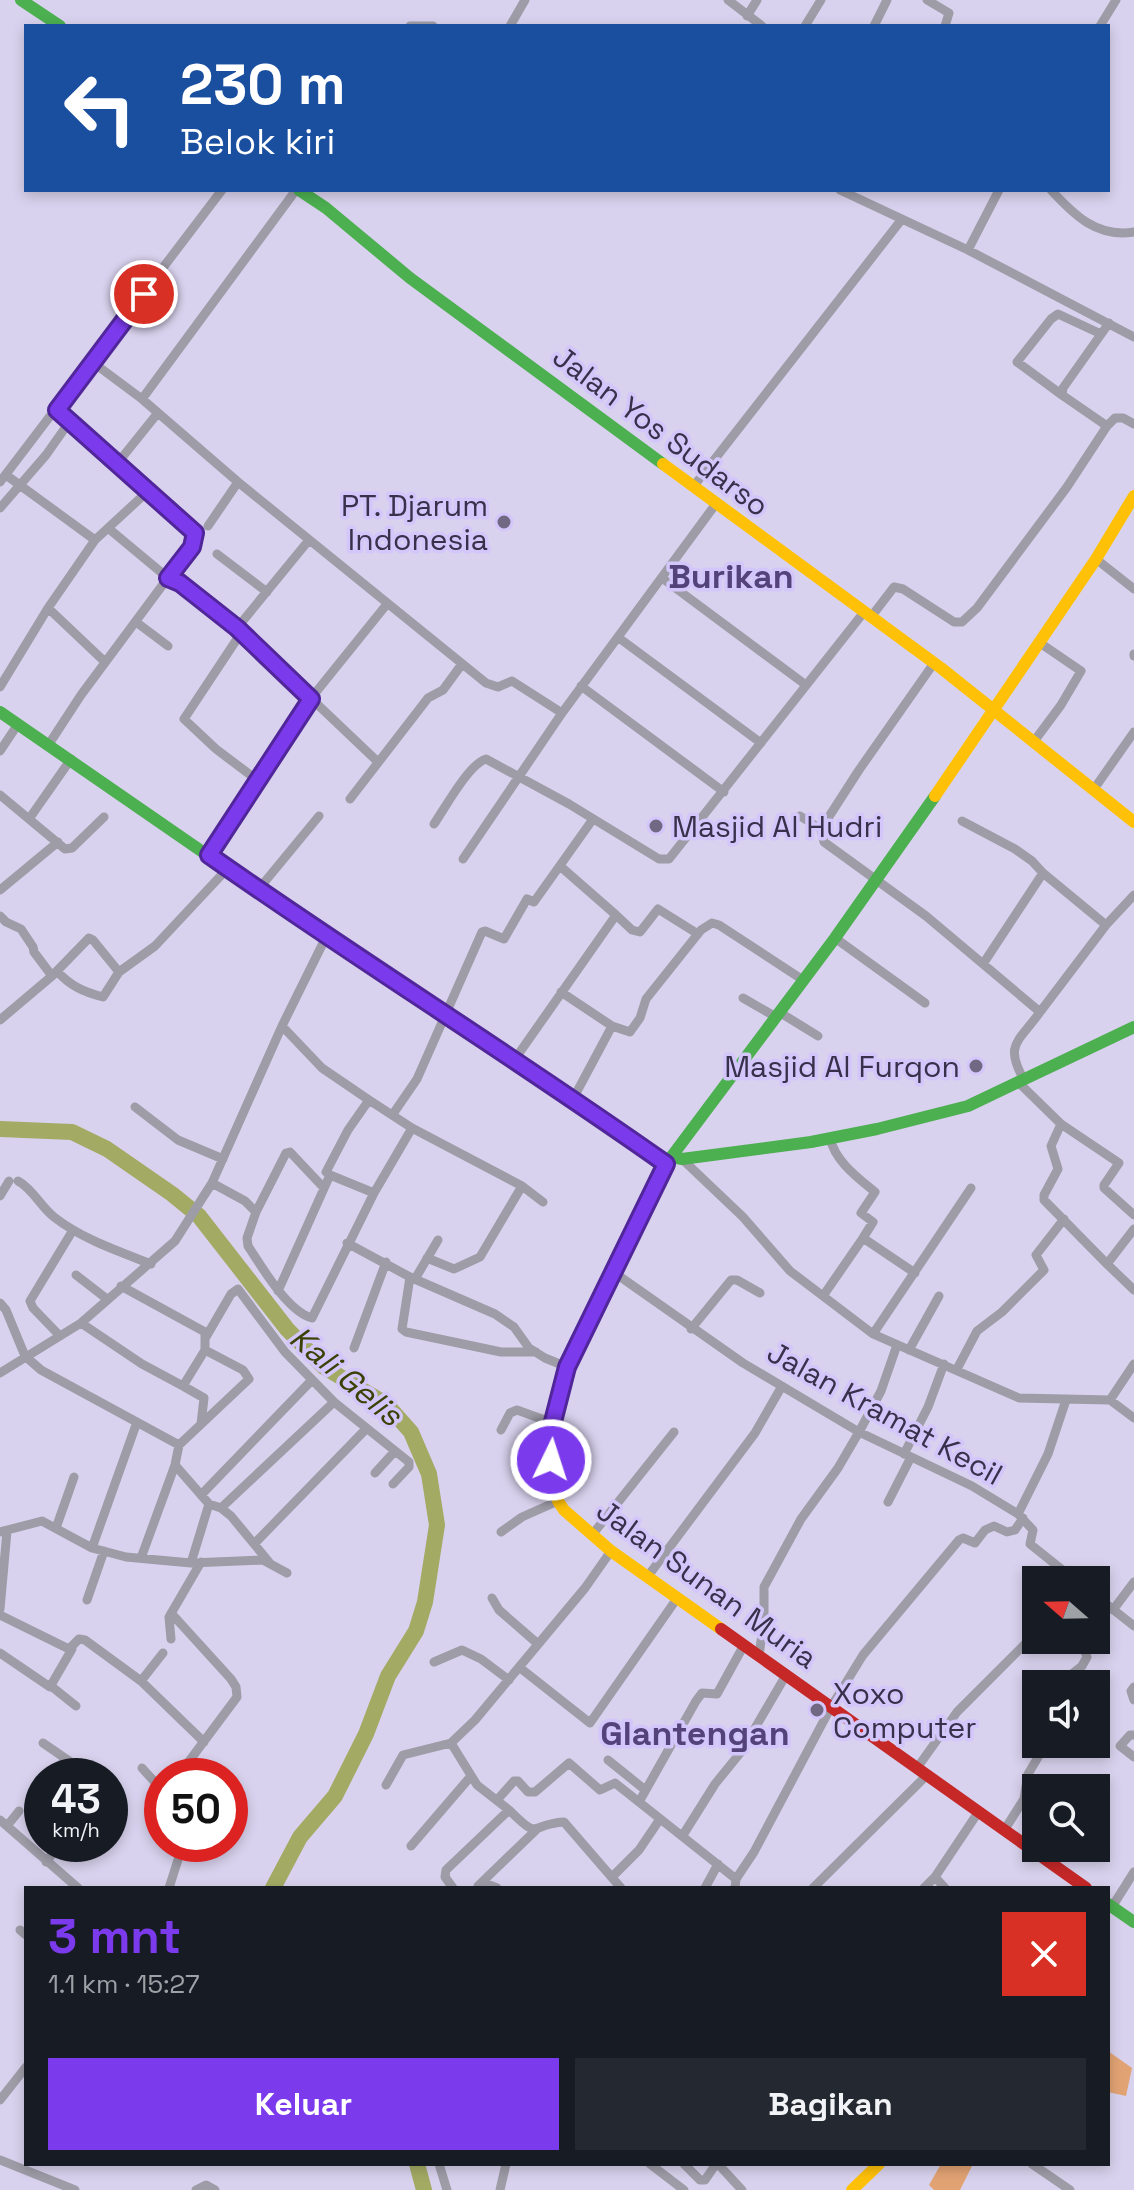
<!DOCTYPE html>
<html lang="id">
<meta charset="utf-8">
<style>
body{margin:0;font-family:"Space Grotesk",sans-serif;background:#242831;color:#f1f3f6;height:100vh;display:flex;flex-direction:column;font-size:30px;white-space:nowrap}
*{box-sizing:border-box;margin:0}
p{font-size:26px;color:#9ea1a6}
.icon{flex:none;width:44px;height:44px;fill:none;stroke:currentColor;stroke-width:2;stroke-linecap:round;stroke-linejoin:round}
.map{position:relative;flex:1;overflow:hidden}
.panel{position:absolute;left:24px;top:1886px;width:1086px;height:280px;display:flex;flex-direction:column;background:#171b24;border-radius:0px;box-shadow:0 4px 12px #0003}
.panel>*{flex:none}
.top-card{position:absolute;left:24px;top:24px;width:1086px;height:168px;border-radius:0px;box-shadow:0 4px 12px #0003;background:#1a4fa0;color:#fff;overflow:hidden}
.needle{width:52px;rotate:290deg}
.tools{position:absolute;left:1022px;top:1566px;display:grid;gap:16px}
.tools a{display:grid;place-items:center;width:88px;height:88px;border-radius:0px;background:#171b24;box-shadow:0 4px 12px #0003;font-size:40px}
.speed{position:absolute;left:24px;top:1758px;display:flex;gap:16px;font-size:40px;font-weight:700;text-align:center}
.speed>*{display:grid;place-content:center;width:104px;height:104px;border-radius:50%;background:#171b24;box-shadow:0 4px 12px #0003;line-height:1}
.speed small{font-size:20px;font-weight:400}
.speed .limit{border:12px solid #d22;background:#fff;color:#111}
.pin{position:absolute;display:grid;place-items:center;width:68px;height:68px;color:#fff;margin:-34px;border:4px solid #fff;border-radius:50%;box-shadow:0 2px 8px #0007}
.me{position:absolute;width:88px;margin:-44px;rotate:4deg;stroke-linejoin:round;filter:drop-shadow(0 0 6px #0008)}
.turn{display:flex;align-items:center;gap:28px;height:168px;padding:0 24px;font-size:36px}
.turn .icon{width:104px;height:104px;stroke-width:2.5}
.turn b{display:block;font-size:56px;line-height:68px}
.round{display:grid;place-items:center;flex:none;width:84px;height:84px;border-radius:0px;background:#242831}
.summary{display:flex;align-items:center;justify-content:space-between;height:136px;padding:0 24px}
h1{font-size:48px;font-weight:700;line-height:60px;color:#7c3aed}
.action{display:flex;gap:16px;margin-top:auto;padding:16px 24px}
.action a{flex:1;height:92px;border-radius:0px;background:#7c3aed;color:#fff;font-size:32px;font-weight:700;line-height:92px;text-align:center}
.action a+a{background:#242831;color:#f1f3f6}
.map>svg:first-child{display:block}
</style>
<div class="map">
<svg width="1134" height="2190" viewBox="0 0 1134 2190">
<rect width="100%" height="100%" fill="#d9d2ee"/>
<!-- forest -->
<path fill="#e2a374" d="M 1108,2051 L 1132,2068 L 1126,2096 L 1108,2092 Z
M 941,2164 L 972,2166 L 960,2190 L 934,2190 L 929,2185 Z"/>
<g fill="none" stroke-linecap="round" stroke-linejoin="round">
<!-- river -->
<path stroke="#a3aa64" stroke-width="16" d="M 0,1129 L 72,1132 L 107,1149 L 172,1194 L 199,1216 L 287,1329 L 324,1367 L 386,1404 L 411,1432 L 429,1474 L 437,1525 L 425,1602 L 416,1631 L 388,1676 L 366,1734 L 335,1796 L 300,1837 L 273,1888
M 417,2164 L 424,2190"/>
<!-- street -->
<path stroke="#9e9ca7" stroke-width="9" d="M 728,0 L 762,26
M 927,0 L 949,13 L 945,26
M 747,16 L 757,0
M 410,26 L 433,26
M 510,26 L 525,0
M 805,26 L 821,0
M 874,26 L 887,0
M 1100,26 L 1116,0
M 840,190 L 968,250 L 1134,337
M 1051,190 C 1074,215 1097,238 1134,232
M 968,250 L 999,190
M 1109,323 L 1063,388 L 1062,395 L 1107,426 L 1115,418 L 1123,418 L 1134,424
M 91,361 L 142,399 L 238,482 L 486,683 L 498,687 L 512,681 L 562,713
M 1062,395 L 1017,362 L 1051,319 L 1058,314 L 1101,334
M 142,399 L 296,190
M 116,465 L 157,414
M 6,475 L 95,540
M 0,482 L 222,190
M 693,487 L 902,219
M 0,508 L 46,455 L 70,421
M 208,526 L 238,482
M 108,528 L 168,578 L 180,583 L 237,628 L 378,762
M 217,554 L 267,592
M 1096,559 L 1134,589
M 662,578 L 806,685
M 48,608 L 105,662
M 871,617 L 894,587 L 903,589 L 954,622 L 962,622 L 977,608 L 1067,487 L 1107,426
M 136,622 L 168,646
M 237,628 L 309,540
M 241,633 L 184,719 L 216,749 L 257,780
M 619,638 L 761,743
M 1134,654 L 1134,656
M 934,663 L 859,770 L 821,829 L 824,842 L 926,916 L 1040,1012 L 1106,925 L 1134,895
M 581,686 L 724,792
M 0,687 L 48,608 L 95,540 L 147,492
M 1035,740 L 1061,705 L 1081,671 L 1040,643
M 49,744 L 81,695 L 196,540 L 195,533 L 57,410
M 0,751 L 18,724
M 1094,789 L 1134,732
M 0,795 L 65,849 L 72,848 L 104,817
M 350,799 L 428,698 L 443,690 L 462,664
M 800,816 L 821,829
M 29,819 L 71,759
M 962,821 L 1015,849 L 1032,861 L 1043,873 L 1106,925
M 434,824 C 445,808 469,764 486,759 L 569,804 L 659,859 L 669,859 L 864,612
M 209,855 L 308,702 L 387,604
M 463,859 L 562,713 L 715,505
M 560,866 L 616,915
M 0,890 L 58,842
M 258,890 L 319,816
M 0,916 L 6,922 L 21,929 L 33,947 L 34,952 L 52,976
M 835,938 L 925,1003
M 983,964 L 1043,873
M 57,971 C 70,986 84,992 103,997 L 119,972 L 155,946 L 228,868
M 561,992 L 612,1026 L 630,1032 L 640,1018 L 646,999 L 701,930 L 712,923 L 719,925 L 803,980
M 743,998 L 776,1017
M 779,1012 L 818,1036
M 0,1020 L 52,976 L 89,938 L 93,940 L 119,972
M 282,1026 L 322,1068 L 369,1100 L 348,1130 L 326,1172 L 330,1175
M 515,1059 L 616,915 L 632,930 L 640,932 L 658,909 L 698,934
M 1024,1080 C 1004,1044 1018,1043 1040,1012
M 1019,1083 L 1061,1124 L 1119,1163 L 1104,1185 L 1104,1188 L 1134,1215
M 573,1099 L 612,1026
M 369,1100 L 412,1128
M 135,1107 L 178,1140 L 223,1159
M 393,1114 L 417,1079 L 482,932 L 485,931 L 504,939 L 527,899 L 534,902 L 593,819
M 1061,1124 L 1051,1146 L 1058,1169 L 1044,1195 L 1044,1200 L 1107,1264
M 830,1138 C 835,1161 857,1177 875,1192 L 861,1213 L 873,1222 L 863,1238 L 915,1273
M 682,1159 L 743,1217 L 790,1271 L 873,1334 L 1019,1398 L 1110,1400 L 1134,1418
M 18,1181 C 33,1189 40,1206 54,1217 C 82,1239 118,1251 151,1264
M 212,1183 L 245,1201 L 256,1212 L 247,1238 L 248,1246 C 262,1267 287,1311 312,1318 L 374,1193 L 330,1175 L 278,1291
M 374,1193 L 412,1128 L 522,1186 L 543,1202
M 0,1196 L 9,1181
M 256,1212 L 286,1153 L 290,1152 L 323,1187
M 1134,1229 L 1107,1264 L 1134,1290
M 347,1243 L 410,1277 L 495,1314 L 514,1327 L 529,1348 L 545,1358 L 567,1367
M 427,1258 L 454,1269 L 480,1257 L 522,1186
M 612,1271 L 743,1363 L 859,1432 L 972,1486 L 1018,1514 L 1033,1530 L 1030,1544 L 1075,1580
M 76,1275 L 107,1299
M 410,1277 L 402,1329 L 406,1332 L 501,1352 L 536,1352
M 415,1279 L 438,1240
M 823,1296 L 863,1238
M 0,1303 L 6,1310 L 25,1356 L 41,1370 L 179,1445 L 175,1465 L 209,1504 L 191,1563
M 81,1323 L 142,1364 L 183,1386 L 205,1350 L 205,1332 L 121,1286
M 691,1329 L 731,1280 L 737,1280 L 760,1293
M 873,1334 L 971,1188
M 60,1336 L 33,1308 L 30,1301 L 73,1230
M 206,1337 L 231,1294 L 238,1289 L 285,1352 L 334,1402 L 221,1508 L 209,1504
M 354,1348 L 386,1262
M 909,1350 L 939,1296
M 957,1369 L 977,1331 L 1002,1312 L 1044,1270 L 1036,1255 L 1064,1219
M 0,1373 L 81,1323 L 175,1241 L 212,1183 L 282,1026 L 326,937
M 183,1386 L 204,1398 L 201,1424
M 1110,1400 L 1134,1364
M 334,1402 L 409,1462 L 409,1467 L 393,1484
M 501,1430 L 510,1413 L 517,1410 L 553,1423
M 179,1445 L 249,1379 L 243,1370 L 205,1350
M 904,1454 L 928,1407 L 944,1364
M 375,1473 L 395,1451
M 201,1495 L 312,1380
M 888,1502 L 911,1457
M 221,1508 L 231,1516 L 269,1562
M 1018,1514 L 1048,1454 L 1066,1400
M 56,1528 L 74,1477
M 0,1532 L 42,1521 L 92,1548 L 126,1557 L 191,1563 L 263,1560 L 287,1573
M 501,1532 L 522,1517 L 558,1501
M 592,1535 L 674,1432
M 255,1543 L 366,1429
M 92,1548 L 137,1422
M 141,1558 L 175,1465
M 648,1576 L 755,1433 L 782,1386
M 1096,1596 L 1134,1626
M 492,1598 L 499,1610 L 538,1644
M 87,1600 L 104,1551
M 0,1609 L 7,1531
M 1113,1610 L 1134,1582
M 171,1613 L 231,1679 L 236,1687 L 237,1697 L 178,1776
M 0,1615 L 69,1649 L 79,1639 L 85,1640 L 141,1681 L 204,1742
M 171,1639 L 169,1617 L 201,1562
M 0,1653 L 50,1687 L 72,1649
M 759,1655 L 764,1621 L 764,1587 L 801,1519 L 838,1468 L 859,1432 L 881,1391 L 897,1345
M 434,1662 L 462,1650 L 481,1659 L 509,1680
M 519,1667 L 590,1723 L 678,1597
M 141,1681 L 163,1653
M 1059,1684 L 1082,1666 L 1087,1657 L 1081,1640
M 51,1686 L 76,1706
M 1134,1687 L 1131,1691 L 1134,1700
M 1134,1735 L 1130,1735 L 1120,1746 L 1134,1757
M 43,1743 L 91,1776
M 451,1743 L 477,1785 L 509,1810 L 446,1870 L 445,1877 L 453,1888
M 608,1760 L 644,1789
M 142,1768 L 162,1790
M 917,1768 L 957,1712 L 1036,1633
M 39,1785 L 42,1786
M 386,1785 L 403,1755 L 451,1743 L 475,1720 L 585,1588 L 611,1551
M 497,1800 L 514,1781 L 518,1781 L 528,1792 L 535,1792 L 569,1763 L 600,1790 L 615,1783 L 639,1802
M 509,1810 C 541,1842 529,1824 564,1822 L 621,1888
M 0,1820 L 78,1888
M 7,1826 L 19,1811
M 1005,1829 L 1024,1799 L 1028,1774 L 1046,1744
M 683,1835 L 715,1784 L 741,1752 L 786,1675
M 411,1846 L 471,1776
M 46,1862 L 60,1844
M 612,1877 L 639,1850 L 660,1819
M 935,1877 L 945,1888
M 736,1879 L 639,1802 L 696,1701 L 702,1693 L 717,1694 L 744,1645
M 479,1885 L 536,1830
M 478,1886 L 487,1884 L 497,1888
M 169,1888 L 183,1844
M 705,1888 L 718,1864
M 735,1888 L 736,1879 L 754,1852 L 831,1707 L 863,1655 L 959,1540 L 963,1538 L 975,1543 L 985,1530 L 994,1526 L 1007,1532 L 1015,1530 L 1023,1518
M 813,1888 L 927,1775
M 924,1888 L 935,1877 L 979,1811
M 1112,1907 L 1134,1872
M 20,1930 L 26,1935
M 0,2100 L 26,2067
M 0,2160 L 75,2190
M 439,2164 L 447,2190
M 650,2164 L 684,2190
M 684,2164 L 700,2180 L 705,2180 L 716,2164
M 718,2164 L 742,2190
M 1032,2164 L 1070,2190
M 196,2190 L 206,2185 L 215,2190
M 500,2190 L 506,2164"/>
<!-- fast -->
<path stroke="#4caf50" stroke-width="12" d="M 21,0 L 60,26
M 299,190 L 326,208 L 410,278 L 663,464
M 0,712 L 326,937 L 401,986
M 672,1157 L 682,1159 L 811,1142 L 877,1129 L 968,1106 L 1134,1027
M 598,1303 L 666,1164 L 835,938 L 935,796
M 1108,1904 L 1134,1922"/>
<!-- slow -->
<path stroke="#ffc107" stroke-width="12" d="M 663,464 L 941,668 L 1134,822
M 935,796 L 1096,559 L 1134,496
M 401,986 L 515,1059 L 666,1164
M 598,1303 L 567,1367 L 548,1441 L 558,1501 L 564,1510 L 611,1551 L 721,1629
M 852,2190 L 879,2164"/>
<!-- jam -->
<path stroke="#c62828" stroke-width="12" d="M 721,1629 L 1086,1888"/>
</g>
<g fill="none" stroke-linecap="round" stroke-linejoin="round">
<defs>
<path id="route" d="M 144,294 L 57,410 L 195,533 L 192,547 L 168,578 L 180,583 L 237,628 L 311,699 L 209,855 C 360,961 516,1058 666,1164 L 567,1367 L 548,1441 L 551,1460"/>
</defs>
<!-- route casing -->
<use href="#route" stroke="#51269a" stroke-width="20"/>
<!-- route -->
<use href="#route" stroke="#7c3aed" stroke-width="14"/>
</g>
<!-- markers -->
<g fill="#706984" stroke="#d3c6fa" stroke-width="3">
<circle cx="504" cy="522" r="8"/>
<circle cx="656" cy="826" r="8"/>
<circle cx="976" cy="1066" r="8"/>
<circle cx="817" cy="1710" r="8"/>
</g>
<g text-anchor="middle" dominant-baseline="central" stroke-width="7" stroke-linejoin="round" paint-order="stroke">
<!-- street labels -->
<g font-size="30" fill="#38314b" stroke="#d3c6fa">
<text transform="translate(661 431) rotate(37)">Jalan Yos Sudarso</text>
<text transform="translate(885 1413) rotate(29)">Jalan Kramat Kecil</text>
<text transform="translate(707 1584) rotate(36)">Jalan Sunan Muria</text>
</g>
<!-- poi labels -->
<g font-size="30" fill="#38314b" stroke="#d3c6fa" text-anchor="end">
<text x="488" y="505">PT. Djarum<tspan x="488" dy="34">Indonesia</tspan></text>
<text x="672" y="826" text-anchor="start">Masjid Al Hudri</text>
<text x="960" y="1066">Masjid Al Furqon</text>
<text x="833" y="1693" text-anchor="start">Xoxo<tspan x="833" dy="34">Computer</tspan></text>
</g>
<!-- water labels -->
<g font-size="32" font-style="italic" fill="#3b4104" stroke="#d3c6fa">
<text transform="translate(346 1376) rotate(40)">Kali Gelis</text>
</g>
<!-- quarter labels -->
<g font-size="34" font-weight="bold" fill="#54437b" stroke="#d3c6fa">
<text x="731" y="576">Burikan</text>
<text x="695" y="1733">Glantengan</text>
</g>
</g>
</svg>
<div class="tools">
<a><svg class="needle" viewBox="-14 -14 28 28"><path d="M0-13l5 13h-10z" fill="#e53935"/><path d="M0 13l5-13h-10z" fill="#9ea1a6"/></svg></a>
<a><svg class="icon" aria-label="sound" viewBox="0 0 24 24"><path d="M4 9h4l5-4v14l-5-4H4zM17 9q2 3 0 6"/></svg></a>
<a><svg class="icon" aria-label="search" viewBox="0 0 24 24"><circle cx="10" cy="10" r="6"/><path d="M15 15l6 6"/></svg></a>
</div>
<div class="speed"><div>43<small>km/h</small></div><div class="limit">50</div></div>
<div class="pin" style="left:144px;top:294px;background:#d93025"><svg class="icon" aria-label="arrive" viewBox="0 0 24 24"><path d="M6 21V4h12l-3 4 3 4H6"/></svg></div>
<svg class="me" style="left:551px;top:1460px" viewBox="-20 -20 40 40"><circle r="17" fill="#7c3aed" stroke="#fff" stroke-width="3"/><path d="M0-11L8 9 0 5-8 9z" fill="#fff"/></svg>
<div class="top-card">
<div class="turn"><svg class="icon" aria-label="left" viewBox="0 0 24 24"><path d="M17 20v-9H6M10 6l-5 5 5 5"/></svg><div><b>230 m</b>Belok kiri</div></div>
</div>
<section class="panel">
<div class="summary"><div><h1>3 mnt</h1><p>1.1 km · 15:27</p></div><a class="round" style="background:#d93025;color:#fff"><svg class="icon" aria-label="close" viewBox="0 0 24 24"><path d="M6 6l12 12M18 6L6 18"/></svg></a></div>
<div class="action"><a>Keluar</a><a>Bagikan</a></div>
</section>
</div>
